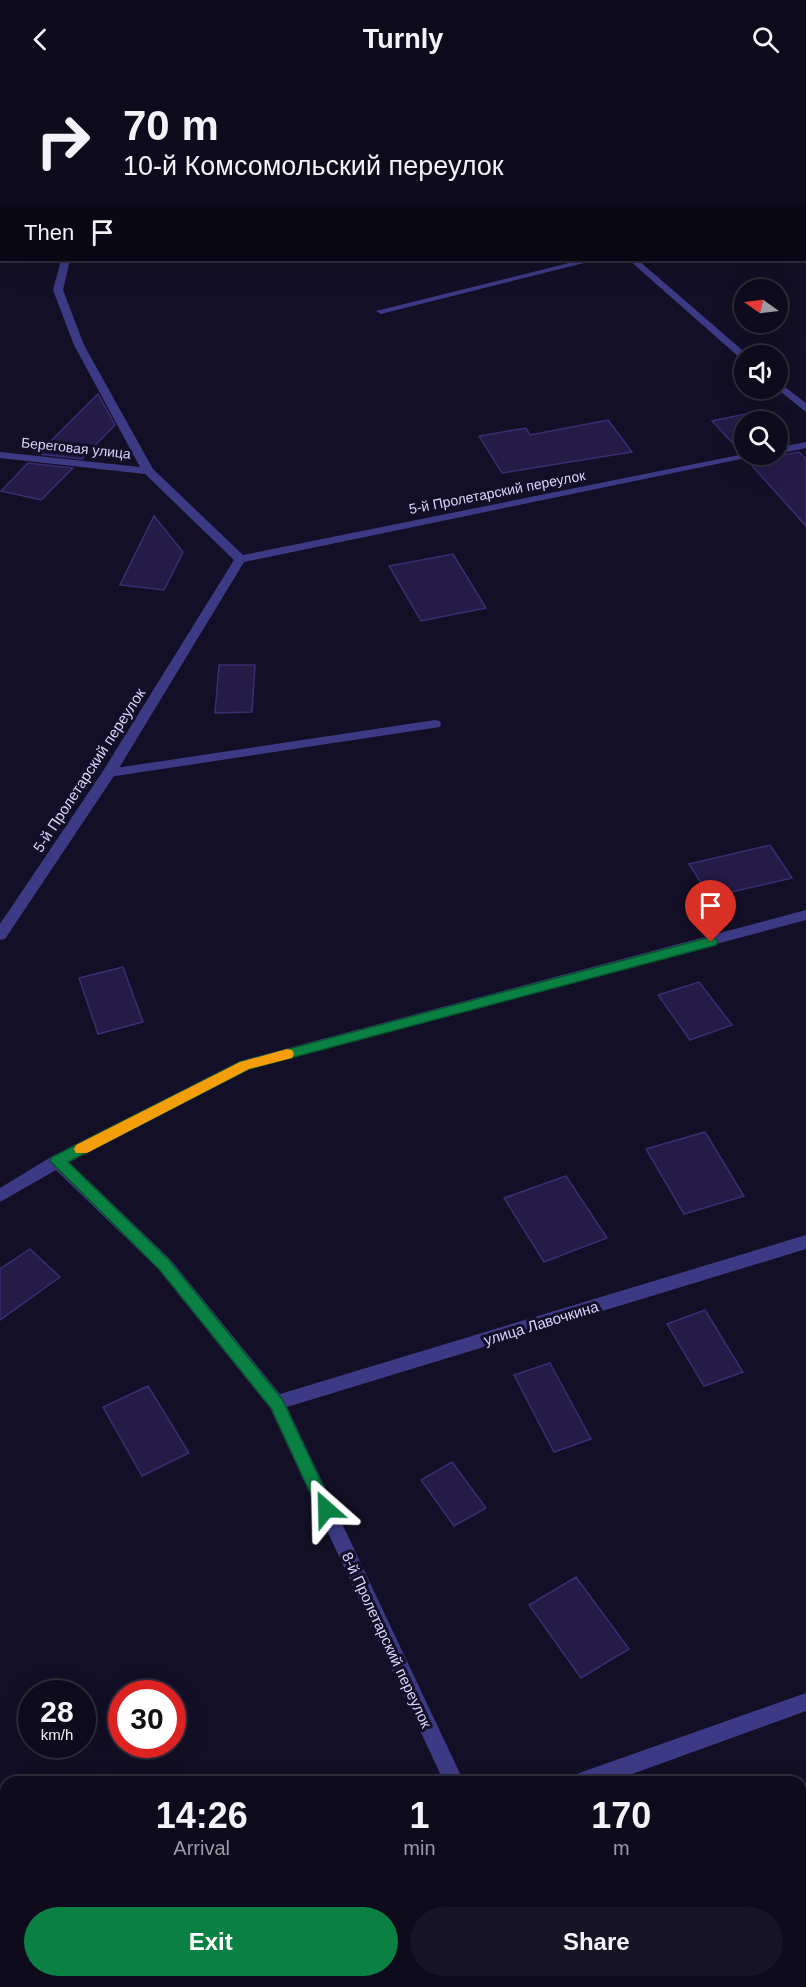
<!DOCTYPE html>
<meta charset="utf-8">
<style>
body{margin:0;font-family:Helvetica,sans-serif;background:#171425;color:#f1f3f6;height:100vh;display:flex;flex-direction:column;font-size:22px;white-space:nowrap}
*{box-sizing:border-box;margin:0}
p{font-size:20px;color:#9b9ba3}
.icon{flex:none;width:33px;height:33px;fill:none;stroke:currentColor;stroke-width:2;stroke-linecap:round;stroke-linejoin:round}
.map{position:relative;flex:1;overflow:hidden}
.panel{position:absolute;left:0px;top:1698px;width:807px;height:212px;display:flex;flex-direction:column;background:#0e0b1c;border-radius:18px 18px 0 0;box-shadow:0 6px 24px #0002,0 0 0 2px #2e2b3b}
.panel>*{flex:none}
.top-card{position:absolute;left:0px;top:0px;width:807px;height:183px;box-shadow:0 6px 24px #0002,0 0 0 2px #2e2b3b;background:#0e0b1c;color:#f1f3f6;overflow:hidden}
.needle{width:39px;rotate:284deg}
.buttons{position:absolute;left:734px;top:201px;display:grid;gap:12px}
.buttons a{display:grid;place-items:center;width:54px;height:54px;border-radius:50%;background:#0e0b1c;box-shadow:0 6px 24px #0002,0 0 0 2px #2e2b3b;font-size:30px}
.speed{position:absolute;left:18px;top:1602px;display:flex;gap:12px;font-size:30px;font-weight:700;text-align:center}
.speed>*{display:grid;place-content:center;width:78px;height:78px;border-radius:50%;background:#0e0b1c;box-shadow:0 6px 24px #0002,0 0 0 2px #2e2b3b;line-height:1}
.speed small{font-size:15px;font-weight:400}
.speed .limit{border:9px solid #d22;background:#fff;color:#111}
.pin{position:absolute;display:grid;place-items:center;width:51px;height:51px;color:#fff;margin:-62px -26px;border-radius:50% 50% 50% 0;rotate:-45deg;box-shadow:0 0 6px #0007}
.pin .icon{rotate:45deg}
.me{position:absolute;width:66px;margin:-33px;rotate:335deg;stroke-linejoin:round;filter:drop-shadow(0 0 4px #0008)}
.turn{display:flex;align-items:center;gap:21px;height:126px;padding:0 24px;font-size:27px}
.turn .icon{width:78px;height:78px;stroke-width:2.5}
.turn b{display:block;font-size:42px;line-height:51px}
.then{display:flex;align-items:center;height:57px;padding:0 24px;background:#0003;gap:12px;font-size:22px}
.eta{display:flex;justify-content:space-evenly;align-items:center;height:102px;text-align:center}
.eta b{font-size:36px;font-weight:600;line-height:42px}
.button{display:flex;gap:12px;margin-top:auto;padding:12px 24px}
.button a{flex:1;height:69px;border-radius:36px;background:#0b8043;color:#fff;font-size:24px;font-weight:600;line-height:69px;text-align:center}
.button a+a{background:#171425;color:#f1f3f6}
header{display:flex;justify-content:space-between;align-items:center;height:78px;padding:0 24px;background:#0e0b1c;font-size:27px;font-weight:600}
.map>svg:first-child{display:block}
</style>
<header><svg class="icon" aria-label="back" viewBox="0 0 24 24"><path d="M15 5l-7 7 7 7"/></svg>Turnly<svg class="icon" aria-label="search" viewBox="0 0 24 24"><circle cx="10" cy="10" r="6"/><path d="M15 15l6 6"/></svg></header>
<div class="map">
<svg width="806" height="1909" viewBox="0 0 806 1909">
<rect width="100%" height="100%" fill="#130f26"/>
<!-- building -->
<path fill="#241b47" stroke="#3b2d73" stroke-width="1.5" d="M 98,316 L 115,347 L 82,381 L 38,376 Z
M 759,333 L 770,344 L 744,344 L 744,374 L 741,374 L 712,343 Z
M 608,342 L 632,374 L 502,395 L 479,358 L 526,350 L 530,357 Z
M 799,374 L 806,381 L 806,448 L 747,382 L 767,376 L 777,378 Z
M 28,385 L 73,390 L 41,422 L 1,413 Z
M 154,438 L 183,474 L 164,512 L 120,507 Z
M 453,476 L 486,530 L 421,543 L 389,488 Z
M 219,587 L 255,587 L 252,634 L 215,635 Z
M 770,767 L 792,800 L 710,819 L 689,786 Z
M 123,889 L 143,944 L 98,956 L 79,900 Z
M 699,904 L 732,947 L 690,962 L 658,917 Z
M 705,1054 L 744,1118 L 684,1136 L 646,1071 Z
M 566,1098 L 607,1160 L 544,1184 L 504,1120 Z
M 30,1171 L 60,1199 L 0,1242 L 0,1191 Z
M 705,1232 L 743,1294 L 704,1308 L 667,1246 Z
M 550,1285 L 591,1361 L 554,1374 L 514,1297 Z
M 148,1308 L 189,1375 L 142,1398 L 103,1329 Z
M 452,1384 L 486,1430 L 454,1448 L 421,1402 Z
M 576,1499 L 629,1571 L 581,1600 L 529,1527 Z"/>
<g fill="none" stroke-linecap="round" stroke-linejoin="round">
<!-- service -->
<path fill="#3d3a85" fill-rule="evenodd" d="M 687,0 L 699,0 L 685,2 Z
M 629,182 L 638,182 L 749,278 L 744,278 L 744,281 L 740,280 Z
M 777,303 L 806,325 L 806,334 L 776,310 Z
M 435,642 L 440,643 L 441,646 L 440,649 L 109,699 L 102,695 L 109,691 Z"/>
<!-- minor -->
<path fill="#3d3a85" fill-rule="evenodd" d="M 61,182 L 70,182 L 63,212 L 84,267 L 153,391 L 243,477 L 744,376 L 765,376 L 244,484 L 116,695 L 5,861 L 0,862 L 0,846 L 103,693 L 234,482 L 145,396 L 0,380 L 0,374 L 140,389 L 74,267 L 53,212 Z
M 581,182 L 596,182 L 381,236 L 376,233 Z
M 806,364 L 806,370 L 777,376 L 777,370 Z
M 806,832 L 806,842 L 250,991 L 69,1084 L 170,1181 L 280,1316 L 806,1157 L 806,1171 L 287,1329 L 464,1704 L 444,1704 L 270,1330 L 158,1191 L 56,1092 L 0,1124 L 0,1110 L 51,1079 L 240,983 Z
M 806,1615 L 806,1633 L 610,1704 L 572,1704 L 575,1697 L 582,1694 Z
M 449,1904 L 471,1904 L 471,1909 L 449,1909 Z"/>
</g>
<!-- route -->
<path fill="#0b8043" stroke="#07532c" stroke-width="1.5" d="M 711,859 L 716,861 L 718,864 L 716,867 L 249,991 L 68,1084 L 169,1182 L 282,1321 L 334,1431 L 332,1436 L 326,1438 L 320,1436 L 271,1330 L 159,1191 L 50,1083 L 52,1079 L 240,984 Z"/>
<!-- slow -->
<path fill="#f59e0b" d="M 287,971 L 292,972 L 294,976 L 292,980 L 249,991 L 87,1075 L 76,1075 L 74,1071 L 76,1067 L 240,984 Z"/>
<g text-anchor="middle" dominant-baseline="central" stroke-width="6" stroke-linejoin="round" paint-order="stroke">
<!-- far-street labels -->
<g font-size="14" fill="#d9d4ff" stroke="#130f26">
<text transform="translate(76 370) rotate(6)">Береговая улица</text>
<text transform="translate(497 414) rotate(-11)">5-й Пролетарский переулок</text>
</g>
<!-- street labels -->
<g font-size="15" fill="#d9d4ff" stroke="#130f26">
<text transform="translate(89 692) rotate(-57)">5-й Пролетарский переулок</text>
<text transform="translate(541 1245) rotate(-17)">улица Лавочкина</text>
<text transform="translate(387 1562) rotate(65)">8-й Пролетарский переулок</text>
</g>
</g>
</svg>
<div class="buttons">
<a><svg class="needle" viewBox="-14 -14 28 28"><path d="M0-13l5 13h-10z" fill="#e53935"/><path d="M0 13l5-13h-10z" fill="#9b9ba3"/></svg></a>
<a><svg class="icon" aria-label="sound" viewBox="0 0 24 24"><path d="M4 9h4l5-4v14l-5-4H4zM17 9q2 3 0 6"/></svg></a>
<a><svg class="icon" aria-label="search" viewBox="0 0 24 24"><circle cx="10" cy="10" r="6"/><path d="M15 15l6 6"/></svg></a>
</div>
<div class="speed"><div>28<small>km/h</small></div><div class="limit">30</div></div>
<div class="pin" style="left:711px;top:864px;background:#d93025"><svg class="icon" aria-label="arrive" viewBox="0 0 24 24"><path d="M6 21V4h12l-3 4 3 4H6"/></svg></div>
<svg class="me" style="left:326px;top:1431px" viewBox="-20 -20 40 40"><path d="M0-17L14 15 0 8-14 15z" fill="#0b8043" stroke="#fff" stroke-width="4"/></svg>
<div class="top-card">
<div class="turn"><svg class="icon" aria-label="right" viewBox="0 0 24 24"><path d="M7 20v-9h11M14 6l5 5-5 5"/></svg><div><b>70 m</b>10-й Комсомольский переулок</div></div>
<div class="then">Then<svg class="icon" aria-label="arrive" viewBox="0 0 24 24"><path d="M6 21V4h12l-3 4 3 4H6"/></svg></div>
</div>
<section class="panel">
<div class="eta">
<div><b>14:26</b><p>Arrival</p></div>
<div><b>1</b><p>min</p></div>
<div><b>170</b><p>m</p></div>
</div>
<div class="button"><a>Exit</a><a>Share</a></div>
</section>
</div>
